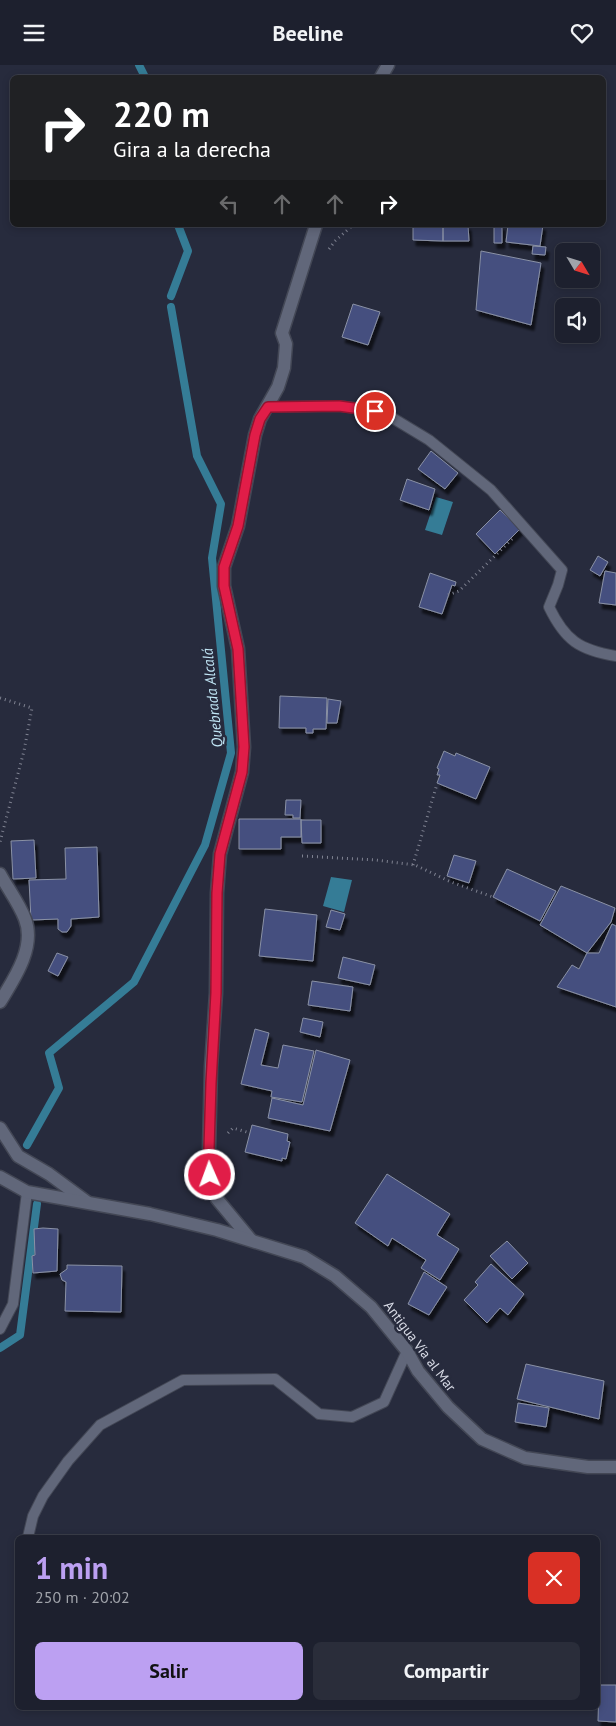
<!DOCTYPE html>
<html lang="es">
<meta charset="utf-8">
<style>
body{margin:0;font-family:"PT Sans",sans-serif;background:#2a2d3a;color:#f1f3f6;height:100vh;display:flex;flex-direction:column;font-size:19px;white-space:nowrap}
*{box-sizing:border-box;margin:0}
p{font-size:16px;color:#a0a3aa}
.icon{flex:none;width:28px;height:28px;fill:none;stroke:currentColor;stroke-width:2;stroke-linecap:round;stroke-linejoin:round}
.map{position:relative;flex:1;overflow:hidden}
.details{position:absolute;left:15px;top:1470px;width:585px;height:175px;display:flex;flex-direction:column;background:#1d202e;border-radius:8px;box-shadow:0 2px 8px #0003,0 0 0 1px #3b3e4a}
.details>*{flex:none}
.hud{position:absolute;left:10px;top:10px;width:596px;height:152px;border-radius:8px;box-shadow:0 2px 8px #0003,0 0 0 1px #3b3e4a;background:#202124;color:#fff;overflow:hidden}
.needle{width:32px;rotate:128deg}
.buttons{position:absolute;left:555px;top:178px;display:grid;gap:10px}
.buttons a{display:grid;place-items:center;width:45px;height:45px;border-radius:8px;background:#1d202e;box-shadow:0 2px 8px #0003,0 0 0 1px #3b3e4a;font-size:25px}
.pin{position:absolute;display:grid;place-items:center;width:42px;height:42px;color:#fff;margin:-21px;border:2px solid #fff;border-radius:50%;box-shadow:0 1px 5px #0007}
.me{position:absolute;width:55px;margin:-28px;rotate:358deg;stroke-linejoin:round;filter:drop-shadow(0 0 4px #0008)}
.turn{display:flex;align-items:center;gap:18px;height:105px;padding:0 20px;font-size:22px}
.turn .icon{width:65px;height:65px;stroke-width:2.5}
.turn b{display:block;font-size:35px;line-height:42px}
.lanes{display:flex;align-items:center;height:48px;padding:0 20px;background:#0003;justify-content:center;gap:25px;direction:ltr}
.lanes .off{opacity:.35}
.round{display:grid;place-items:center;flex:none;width:52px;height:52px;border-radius:8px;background:#2a2d3a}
.head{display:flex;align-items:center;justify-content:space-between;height:85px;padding:0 20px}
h1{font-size:30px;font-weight:700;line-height:38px;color:#bca0f2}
.cta{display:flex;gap:10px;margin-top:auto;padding:10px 20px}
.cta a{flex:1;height:58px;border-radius:8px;background:#bca0f2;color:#111;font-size:20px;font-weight:700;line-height:58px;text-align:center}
.cta a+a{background:#2a2d3a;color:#f1f3f6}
header{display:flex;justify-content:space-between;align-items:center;height:65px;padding:0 20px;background:#1d202e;font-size:22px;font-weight:700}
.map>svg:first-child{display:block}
</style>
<header><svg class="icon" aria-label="menu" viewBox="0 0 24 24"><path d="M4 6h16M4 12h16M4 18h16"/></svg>Beeline<svg class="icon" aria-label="heart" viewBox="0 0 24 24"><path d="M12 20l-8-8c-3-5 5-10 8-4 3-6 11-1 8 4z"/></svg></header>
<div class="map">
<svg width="616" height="1661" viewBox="0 0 616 1661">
<defs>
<filter id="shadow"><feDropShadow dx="3" dy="5.5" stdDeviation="1" flood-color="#0009"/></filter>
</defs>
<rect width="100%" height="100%" fill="#272b3d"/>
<!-- water -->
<path fill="#357c96" d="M 436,432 L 453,437 L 442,470 L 425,465 Z
M 331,812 L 352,815 L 344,847 L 323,841 Z"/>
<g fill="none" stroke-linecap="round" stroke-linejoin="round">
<!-- stream -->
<path stroke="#357c96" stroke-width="8" d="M 139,0 L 145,12
M 171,231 L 188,186 L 178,160
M 27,1080 L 59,1023 L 49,988 L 134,917 L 205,780 L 231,688 L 212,493 L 221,439 L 197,391 L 171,242
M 0,1283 L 20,1270 L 37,1139"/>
</g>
<!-- building -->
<path fill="#444f7f" stroke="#8a91a5" filter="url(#shadow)" d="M 413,160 L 443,160 L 443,176 L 413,175 Z
M 443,160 L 468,160 L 469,176 L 443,176 Z
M 494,160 L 502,160 L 502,178 L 494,178 Z
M 508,160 L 543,160 L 540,181 L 506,177 Z
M 533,181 L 546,182 L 545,190 L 532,189 Z
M 481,186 L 541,198 L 531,260 L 476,245 Z
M 353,239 L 380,247 L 368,280 L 342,272 Z
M 431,386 L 458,408 L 445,424 L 418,404 Z
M 407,414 L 435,424 L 429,445 L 400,435 Z
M 500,445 L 520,464 L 495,489 L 476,469 Z
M 598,491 L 608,497 L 600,511 L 590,505 Z
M 605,506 L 616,508 L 616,540 L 599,538 Z
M 430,508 L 456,517 L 455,521 L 452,520 L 442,549 L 419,542 Z
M 280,631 L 327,633 L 326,664 L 313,664 L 313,668 L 306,668 L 306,663 L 279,663 Z
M 328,634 L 341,636 L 337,658 L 327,658 Z
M 444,686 L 455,691 L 456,688 L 490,702 L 476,734 L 437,718 L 440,710 L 437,710 L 439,704 L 437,703 Z
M 286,735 L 301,735 L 300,753 L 293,753 L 293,750 L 285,750 Z
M 239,754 L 301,754 L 301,772 L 281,772 L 281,784 L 239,784 Z
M 301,755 L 321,755 L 321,778 L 302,778 Z
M 34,775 L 36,813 L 13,814 L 11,776 Z
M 97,782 L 99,852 L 71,854 L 71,861 L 67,867 L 62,867 L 58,864 L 58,854 L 31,855 L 29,815 L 66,814 L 65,783 Z
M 454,790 L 476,796 L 469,818 L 447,811 Z
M 507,804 L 556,826 L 540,856 L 493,832 Z
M 561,821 L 615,843 L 611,857 L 587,888 L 540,860 Z
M 265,844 L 317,850 L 313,896 L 259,891 Z
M 331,845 L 345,849 L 340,865 L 326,862 Z
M 612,859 L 616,861 L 616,942 L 557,922 L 572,900 L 579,904 L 587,888 L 599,888 Z
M 57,888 L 68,892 L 58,911 L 48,906 Z
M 343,892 L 375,900 L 370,920 L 338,913 Z
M 312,916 L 353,922 L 350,946 L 308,940 Z
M 303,953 L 323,957 L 320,972 L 300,967 Z
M 255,964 L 269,968 L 261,1000 L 278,1003 L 283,980 L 314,986 L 302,1037 L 271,1032 L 272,1026 L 241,1019 Z
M 316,985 L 350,995 L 330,1066 L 268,1053 L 272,1033 L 303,1040 Z
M 252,1060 L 288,1069 L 287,1076 L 290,1077 L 286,1094 L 282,1093 L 282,1096 L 245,1087 Z
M 387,1109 L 450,1149 L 437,1170 L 459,1184 L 440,1215 L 421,1203 L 426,1195 L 392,1173 L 388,1181 L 355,1158 Z
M 43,1163 L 58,1164 L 57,1206 L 33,1208 L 32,1191 L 35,1190 L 34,1164 Z
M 507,1176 L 528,1198 L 512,1214 L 490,1191 Z
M 491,1199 L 524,1229 L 508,1250 L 500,1243 L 487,1258 L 464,1235 L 478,1220 L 475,1217 Z
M 67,1200 L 122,1201 L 121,1247 L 65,1246 L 66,1217 L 62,1215 L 60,1209 L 67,1204 Z
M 424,1207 L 447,1222 L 429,1250 L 408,1239 Z
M 526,1299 L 604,1316 L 599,1354 L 517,1334 Z
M 518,1338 L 549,1343 L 546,1362 L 515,1357 Z
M 599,1620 L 616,1620 L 616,1657 L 598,1656 Z"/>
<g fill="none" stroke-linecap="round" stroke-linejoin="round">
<defs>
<path id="lane" d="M 268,342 L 339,341 L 364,344 L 386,349 L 429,375 L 491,425 L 562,505 L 558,520 L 549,542 C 565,575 579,585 616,591
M 0,1264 L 13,1239 L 27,1127
M 28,1472 L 33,1451 L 43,1431 L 68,1396 L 100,1360 L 183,1315 L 275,1314 L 319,1349 L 352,1352 L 384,1337 L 407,1286"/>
<path id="street" d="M 381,12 L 388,0
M 0,809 C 8,824 19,838 25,854 C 36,882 14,914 0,937
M 0,1063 L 18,1091 L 49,1109 L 87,1137
M 251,1175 L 217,1134 L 210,1110 L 209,1084 L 211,1002 L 216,928 L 217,828 L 220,789 L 242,707 L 244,682 L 238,584 L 224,521 L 224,502 L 238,461 L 255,370 L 260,354 L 278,322 L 284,303 L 286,279 L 282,268 L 316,160"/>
<path id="secondary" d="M 0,1112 L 27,1127 L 150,1149 L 217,1165 L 304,1192 L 335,1211 L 371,1242 L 407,1286 L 418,1306 L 448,1342 L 482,1374 L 525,1393 L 588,1402 L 616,1402"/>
</defs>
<!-- lane casing -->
<use href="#lane" stroke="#434755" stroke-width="12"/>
<!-- street casing -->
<use href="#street" stroke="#434755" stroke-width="15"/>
<!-- secondary casing -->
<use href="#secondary" stroke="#434755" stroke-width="15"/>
<!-- path -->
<path stroke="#7f8291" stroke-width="3" stroke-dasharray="1 4" stroke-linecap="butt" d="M 329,184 L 335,176 L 353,160
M 448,530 L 459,526 L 513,473
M 0,633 L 32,643 L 24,686 L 0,777
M 302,791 L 376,795 L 415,800 L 451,817 L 493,832
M 413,800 L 437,719
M 228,1068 L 233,1063 L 250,1068"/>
<!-- lane -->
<use href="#lane" stroke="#61677a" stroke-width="10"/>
<!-- street -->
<use href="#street" stroke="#61677a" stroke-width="12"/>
<!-- secondary -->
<use href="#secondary" stroke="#61677a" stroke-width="12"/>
</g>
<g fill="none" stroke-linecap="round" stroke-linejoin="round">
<defs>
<path id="route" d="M 210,1110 L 209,1084 L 211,1018 L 216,928 L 217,828 L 220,789 L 242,707 L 244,682 L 238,584 L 224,521 L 224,502 L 238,461 L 255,370 L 260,354 L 268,342 L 339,341 L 375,346"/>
</defs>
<!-- route casing -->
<use href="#route" stroke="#92132f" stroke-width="12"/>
<!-- route -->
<use href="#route" stroke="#e11d48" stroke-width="9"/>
</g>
<g text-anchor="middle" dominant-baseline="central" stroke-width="5" stroke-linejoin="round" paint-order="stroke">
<!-- street labels -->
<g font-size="14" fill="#d6d9e4" stroke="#272b3d">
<text transform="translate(420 1281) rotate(53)">Antigua Vía al Mar</text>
</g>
<!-- water labels -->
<g font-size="15" font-style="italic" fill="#c1e6f6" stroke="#272b3d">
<text transform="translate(212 633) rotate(-96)">Quebrada Alcalá</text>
</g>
</g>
</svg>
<div class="buttons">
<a><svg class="needle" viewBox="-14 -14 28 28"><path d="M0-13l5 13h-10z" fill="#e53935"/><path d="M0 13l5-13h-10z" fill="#a0a3aa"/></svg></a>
<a><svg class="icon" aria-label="sound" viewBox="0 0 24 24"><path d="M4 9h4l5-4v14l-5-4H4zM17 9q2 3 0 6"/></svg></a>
</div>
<div class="pin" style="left:375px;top:346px;background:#d93025"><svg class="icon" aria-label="arrive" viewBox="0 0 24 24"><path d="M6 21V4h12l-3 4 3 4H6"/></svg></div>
<svg class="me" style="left:210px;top:1110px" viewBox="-20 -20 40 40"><circle r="17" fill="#e11d48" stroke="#fff" stroke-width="3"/><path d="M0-11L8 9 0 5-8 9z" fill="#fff"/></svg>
<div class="hud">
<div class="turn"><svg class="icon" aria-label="right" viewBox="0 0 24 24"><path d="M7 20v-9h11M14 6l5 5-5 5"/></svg><div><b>220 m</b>Gira a la derecha</div></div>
<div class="lanes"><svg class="icon off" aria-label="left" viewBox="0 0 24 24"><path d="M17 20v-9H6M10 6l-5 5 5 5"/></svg><svg class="icon off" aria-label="ahead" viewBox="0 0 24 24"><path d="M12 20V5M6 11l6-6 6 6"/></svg><svg class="icon off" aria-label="ahead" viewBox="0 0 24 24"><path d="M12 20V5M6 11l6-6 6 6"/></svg><svg class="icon" aria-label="right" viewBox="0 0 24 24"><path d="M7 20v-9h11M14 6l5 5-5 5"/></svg></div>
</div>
<section class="details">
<div class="head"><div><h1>1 min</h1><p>250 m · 20:02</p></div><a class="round" style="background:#d93025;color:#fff"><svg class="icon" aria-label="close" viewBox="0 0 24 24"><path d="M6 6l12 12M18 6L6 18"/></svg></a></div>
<div class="cta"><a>Salir</a><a>Compartir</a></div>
</section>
</div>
